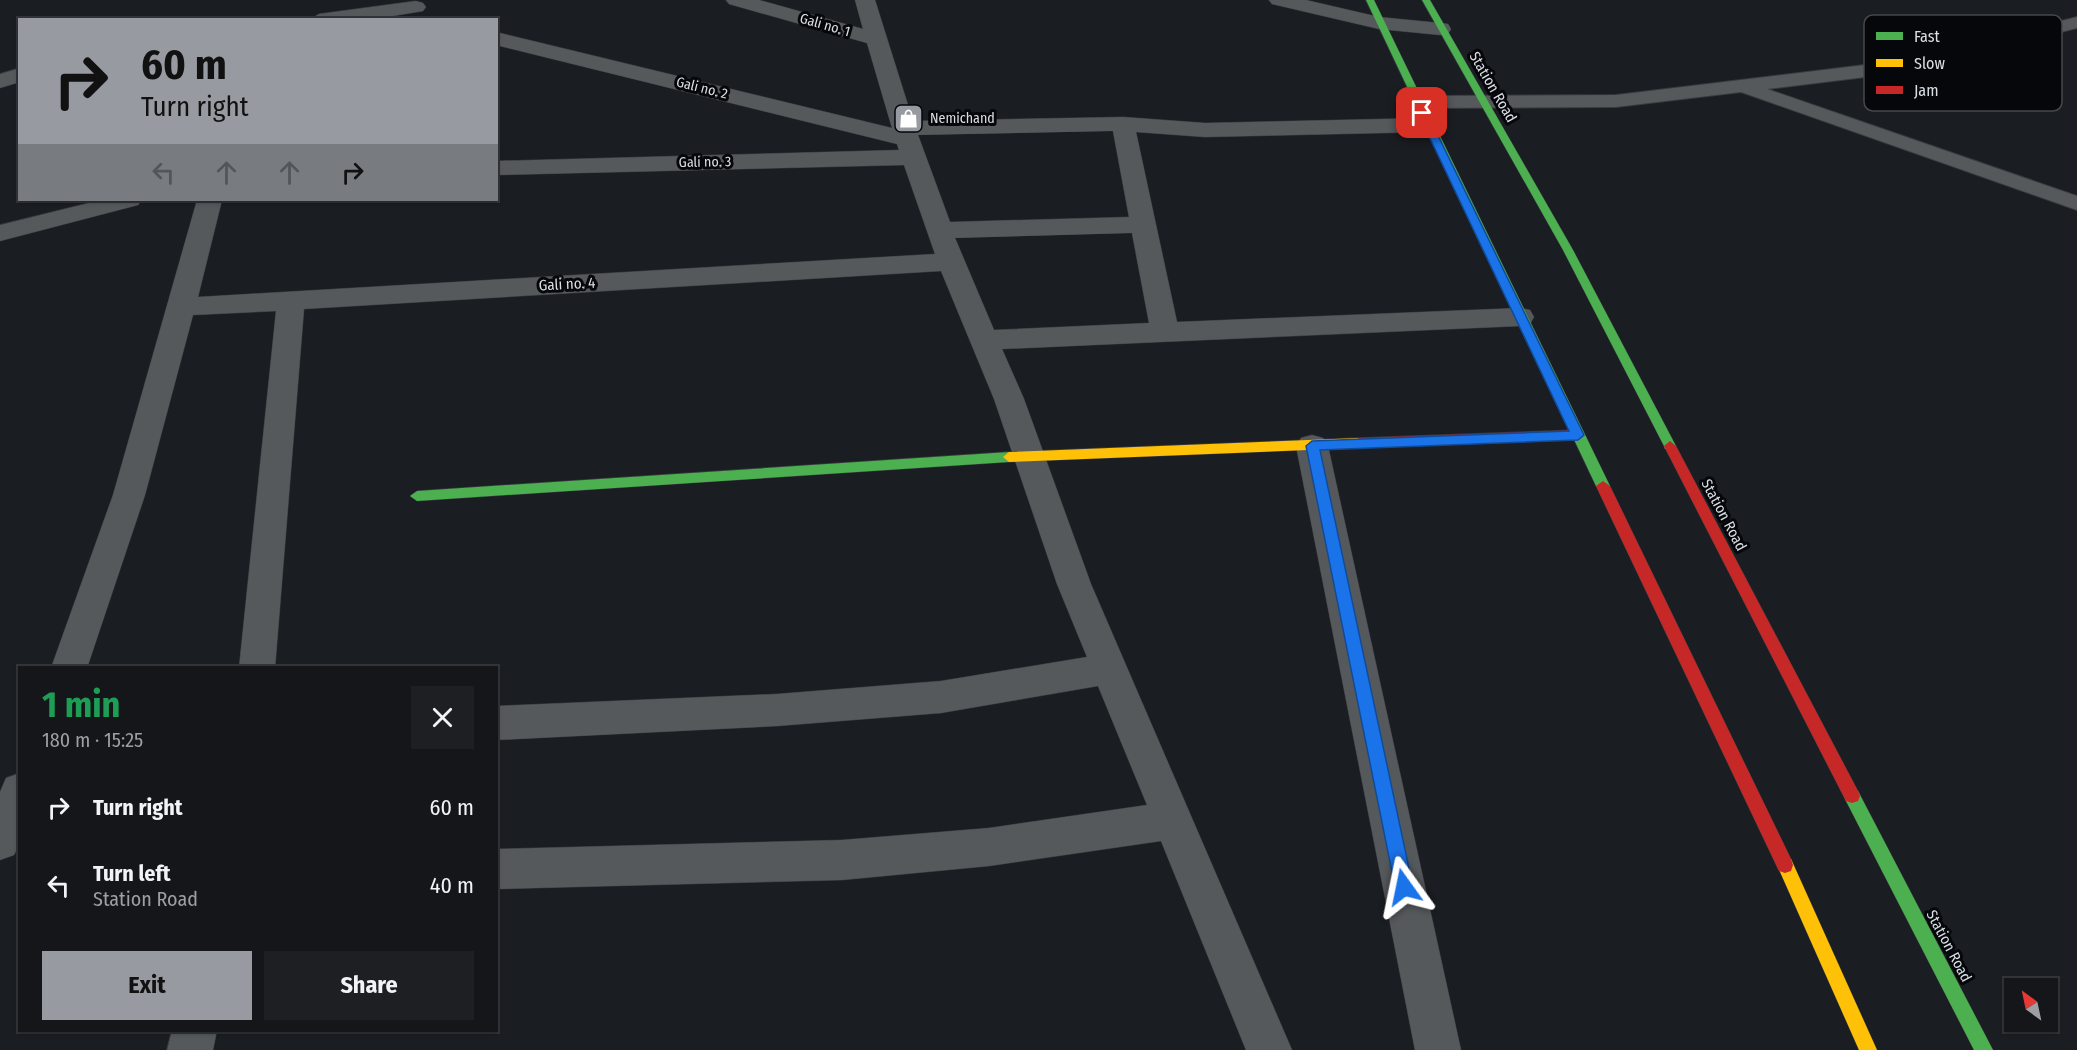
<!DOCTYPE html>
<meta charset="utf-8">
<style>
body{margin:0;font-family:"Fira Sans Condensed",sans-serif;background:#1d1f23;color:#f1f3f6;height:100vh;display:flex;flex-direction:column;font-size:22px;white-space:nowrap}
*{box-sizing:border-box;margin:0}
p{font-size:20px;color:#9d9fa2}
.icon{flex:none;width:33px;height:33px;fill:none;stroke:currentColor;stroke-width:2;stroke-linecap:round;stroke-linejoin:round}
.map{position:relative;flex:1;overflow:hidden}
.panel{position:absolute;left:18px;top:666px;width:480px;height:366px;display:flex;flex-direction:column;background:#14161a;border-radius:0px;box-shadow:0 2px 4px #0004,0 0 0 2px #333539}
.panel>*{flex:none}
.guide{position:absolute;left:18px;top:18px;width:480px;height:183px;border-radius:0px;box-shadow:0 2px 4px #0004,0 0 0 2px #333539;background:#979ba1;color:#111;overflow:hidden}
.needle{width:39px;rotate:327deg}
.controls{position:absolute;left:2004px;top:978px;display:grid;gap:12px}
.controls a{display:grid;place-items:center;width:54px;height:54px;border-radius:0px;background:#14161a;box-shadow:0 2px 4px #0004,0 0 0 2px #333539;font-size:30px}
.pin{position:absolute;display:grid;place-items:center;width:51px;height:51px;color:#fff;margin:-26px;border-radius:12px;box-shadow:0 3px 9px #0006}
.me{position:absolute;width:66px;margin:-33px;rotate:348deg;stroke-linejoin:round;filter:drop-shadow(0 0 4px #0008)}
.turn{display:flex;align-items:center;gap:21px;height:126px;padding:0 24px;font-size:27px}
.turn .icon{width:78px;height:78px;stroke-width:2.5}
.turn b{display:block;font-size:42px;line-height:51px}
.lanes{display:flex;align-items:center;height:57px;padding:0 24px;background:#0003;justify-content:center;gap:30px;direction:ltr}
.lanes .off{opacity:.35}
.round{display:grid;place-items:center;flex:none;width:63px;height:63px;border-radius:0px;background:#1d1f23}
.headline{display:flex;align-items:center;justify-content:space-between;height:102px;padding:0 24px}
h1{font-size:36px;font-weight:700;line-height:45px;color:#1e9e55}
.action{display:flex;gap:12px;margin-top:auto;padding:12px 24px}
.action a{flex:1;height:69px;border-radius:0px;background:#979ba1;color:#111;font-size:24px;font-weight:700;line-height:69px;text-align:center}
.action a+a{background:#1d1f23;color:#f1f3f6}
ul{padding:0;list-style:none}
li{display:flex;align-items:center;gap:18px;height:78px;padding:0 24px}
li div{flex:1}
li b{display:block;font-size:22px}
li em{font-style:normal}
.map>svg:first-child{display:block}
</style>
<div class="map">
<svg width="2077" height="1050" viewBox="0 0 2077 1050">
<rect width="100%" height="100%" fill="#1a1d22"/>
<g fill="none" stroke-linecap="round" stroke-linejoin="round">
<defs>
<path id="lane" d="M 2077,17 L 2077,28 L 1906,72 L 1767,89 L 2077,196 L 2077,210 L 1741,92 L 1616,107 L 1417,108 L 1410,106 L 1407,102 L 1410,98 L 1417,96 L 1616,95 L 1906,60 Z"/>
<path id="street" d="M 726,0 L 759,0 L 863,29 L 855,0 L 875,0 L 913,121 L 1123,117 L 1205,123 L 1428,118 L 1436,120 L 1440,125 L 1436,130 L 1428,132 L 1205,137 L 1136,132 L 1177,322 L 1520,308 L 1530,310 L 1534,317 L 1530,324 L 1520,326 L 1002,349 L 1024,399 L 1091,584 L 1292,1050 L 1246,1050 L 1161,841 L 989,866 L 842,880 L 496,889 L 496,849 L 842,840 L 989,828 L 1147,805 L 1098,686 L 941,713 L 777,726 L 496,740 L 496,706 L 777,694 L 941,681 L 1087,657 L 1057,584 L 994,399 L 941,271 L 304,309 L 275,668 L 239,668 L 276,311 L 193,315 L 145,495 L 87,668 L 51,668 L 113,495 L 197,200 L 222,200 L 198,297 L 935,254 L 904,165 L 496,175 L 496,161 L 899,150 L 897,144 L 496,45 L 496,32 L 892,128 L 867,43 L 729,4 ZM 1113,131 L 1129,217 L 950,222 L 918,135 ZM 1132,233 L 1149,323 L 994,330 L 955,238 Z
M 1269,0 L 1306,0 L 1379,17 L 1440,23 L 1448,24 L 1451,29 L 1448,34 L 1440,35 L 1379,29 L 1272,4 Z
M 416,1 L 423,3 L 426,7 L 423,11 L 369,20 L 309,20 L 319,14 Z
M 20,68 L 20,82 L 0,88 L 0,74 Z
M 101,200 L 142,200 L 138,205 L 0,241 L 0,225 Z
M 1312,435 L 1323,438 L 1328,446 L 1461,1050 L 1415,1050 L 1296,446 L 1301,438 Z
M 20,773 L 20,843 L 14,855 L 0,860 L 0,792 L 6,778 Z
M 172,1030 L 217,1030 L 213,1050 L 167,1050 Z"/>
<path id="fast" d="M 1366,0 L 1374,0 L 1610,486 L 1608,490 L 1603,491 L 1596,486 Z
M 1422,0 L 1430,0 L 1573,250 L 1676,446 L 1675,449 L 1665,449 L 1664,446 L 1563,250 Z
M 1009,452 L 1015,457 L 1009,462 L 417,501 L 410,496 L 417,491 Z
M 1852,789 L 1858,791 L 1993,1050 L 1974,1050 L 1846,801 L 1844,796 L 1846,791 Z"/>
<path id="slow" d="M 1359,438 L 1365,443 L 1359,448 L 1009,462 L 1003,457 L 1009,452 Z
M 1785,857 L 1791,859 L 1877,1050 L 1859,1050 L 1777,865 L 1779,859 Z"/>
<path id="jam" d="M 1578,430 L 1584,435 L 1578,440 L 1359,448 L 1353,443 L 1359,438 Z
M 1670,441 L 1676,446 L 1858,791 L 1860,796 L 1858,801 L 1852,803 L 1846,801 L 1664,446 Z
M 1603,481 L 1610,486 L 1791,859 L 1793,865 L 1791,871 L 1785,873 L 1779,871 L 1596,486 Z"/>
</defs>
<!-- lane casing -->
<use href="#lane" stroke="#383a3f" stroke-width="2"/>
<!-- street casing -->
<use href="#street" stroke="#383a3f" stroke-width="1"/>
<!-- fast casing -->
<use href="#fast" stroke="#383a3f" stroke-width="1"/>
<!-- slow casing -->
<use href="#slow" stroke="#383a3f" stroke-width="1"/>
<!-- jam casing -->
<use href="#jam" stroke="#383a3f" stroke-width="1"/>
<!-- lane -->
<use href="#lane" fill="#56595c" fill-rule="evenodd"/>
<!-- street -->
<use href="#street" fill="#56595c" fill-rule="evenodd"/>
<!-- fast -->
<use href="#fast" fill="#4caf50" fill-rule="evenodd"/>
<!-- slow -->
<use href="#slow" fill="#ffc107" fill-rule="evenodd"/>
<!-- jam -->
<use href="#jam" fill="#c62828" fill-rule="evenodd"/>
</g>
<!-- route -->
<path fill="#1a73e8" stroke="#114b97" stroke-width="1.5" d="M 1419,111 L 1427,113 L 1584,435 L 1578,440 L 1320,450 L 1413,887 L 1410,893 L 1404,896 L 1398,893 L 1395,887 L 1306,446 L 1312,441 L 1569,431 L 1418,113 Z"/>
<!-- icons -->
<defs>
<symbol id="shop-square" viewBox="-11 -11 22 22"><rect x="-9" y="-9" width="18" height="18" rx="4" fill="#979ba1" stroke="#05070a"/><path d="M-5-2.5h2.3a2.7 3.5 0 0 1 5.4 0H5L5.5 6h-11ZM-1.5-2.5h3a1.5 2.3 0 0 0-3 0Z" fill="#fff"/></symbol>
</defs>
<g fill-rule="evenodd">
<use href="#shop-square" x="892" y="102" width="33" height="33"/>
</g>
<g text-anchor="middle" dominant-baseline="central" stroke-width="6" stroke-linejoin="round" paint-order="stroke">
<!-- far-street labels -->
<g font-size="14" fill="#dadfe5" stroke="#05070a">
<text transform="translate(825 25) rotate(16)">Gali no. 1</text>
<text transform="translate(702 88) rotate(14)">Gali no. 2</text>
<text transform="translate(705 162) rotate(-1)">Gali no. 3</text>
</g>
<!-- far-poi labels -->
<g font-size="14" fill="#dadfe5" stroke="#05070a" text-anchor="start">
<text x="930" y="118">Nemichand</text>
</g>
<!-- street labels -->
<g font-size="15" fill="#dadfe5" stroke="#05070a">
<text transform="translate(1493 87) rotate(60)">Station Road</text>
<text transform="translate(567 284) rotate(-3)">Gali no. 4</text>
<text transform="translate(1724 515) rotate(62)">Station Road</text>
<text transform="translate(1949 946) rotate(62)">Station Road</text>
</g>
</g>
<!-- legend -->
<rect x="1864" y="15" width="198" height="96" rx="9" fill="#05070a" stroke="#45484c" stroke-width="1.5"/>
<rect x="1876" y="32" width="27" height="8" fill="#4caf50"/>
<rect x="1876" y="59" width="27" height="8" fill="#ffc107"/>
<rect x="1876" y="86" width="27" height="8" fill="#c62828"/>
<g font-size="16" fill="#dadfe5">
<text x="1914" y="42">Fast</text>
<text x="1914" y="69">Slow</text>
<text x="1914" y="96">Jam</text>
</g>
</svg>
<div class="controls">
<a><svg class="needle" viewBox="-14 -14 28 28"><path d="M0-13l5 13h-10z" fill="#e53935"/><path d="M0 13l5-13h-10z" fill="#9d9fa2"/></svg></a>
</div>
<div class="pin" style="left:1422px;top:113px;background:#d93025"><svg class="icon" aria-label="arrive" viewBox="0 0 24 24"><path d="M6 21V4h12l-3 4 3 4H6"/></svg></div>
<svg class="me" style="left:1404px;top:887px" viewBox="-20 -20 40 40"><path d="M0-17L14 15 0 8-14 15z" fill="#1a73e8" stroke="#fff" stroke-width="4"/></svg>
<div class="guide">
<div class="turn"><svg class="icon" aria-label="right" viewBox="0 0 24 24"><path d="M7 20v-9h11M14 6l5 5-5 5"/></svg><div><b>60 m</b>Turn right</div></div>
<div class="lanes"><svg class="icon off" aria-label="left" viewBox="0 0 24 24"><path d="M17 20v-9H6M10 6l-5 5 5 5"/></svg><svg class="icon off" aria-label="ahead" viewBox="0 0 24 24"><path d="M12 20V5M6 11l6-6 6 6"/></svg><svg class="icon off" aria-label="ahead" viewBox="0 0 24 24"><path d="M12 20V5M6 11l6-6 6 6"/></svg><svg class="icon" aria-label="right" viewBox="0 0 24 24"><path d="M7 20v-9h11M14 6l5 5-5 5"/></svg></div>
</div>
<section class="panel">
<div class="headline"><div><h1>1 min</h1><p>180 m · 15:25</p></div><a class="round"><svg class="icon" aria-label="close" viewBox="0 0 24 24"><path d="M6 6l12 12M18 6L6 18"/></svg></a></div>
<ul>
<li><svg class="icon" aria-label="right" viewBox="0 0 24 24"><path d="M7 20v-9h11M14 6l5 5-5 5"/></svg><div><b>Turn right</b></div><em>60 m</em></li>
<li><svg class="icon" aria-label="left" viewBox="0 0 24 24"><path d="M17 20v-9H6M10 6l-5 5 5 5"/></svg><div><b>Turn left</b><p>Station Road</p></div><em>40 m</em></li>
</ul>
<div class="action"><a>Exit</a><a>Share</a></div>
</section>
</div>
